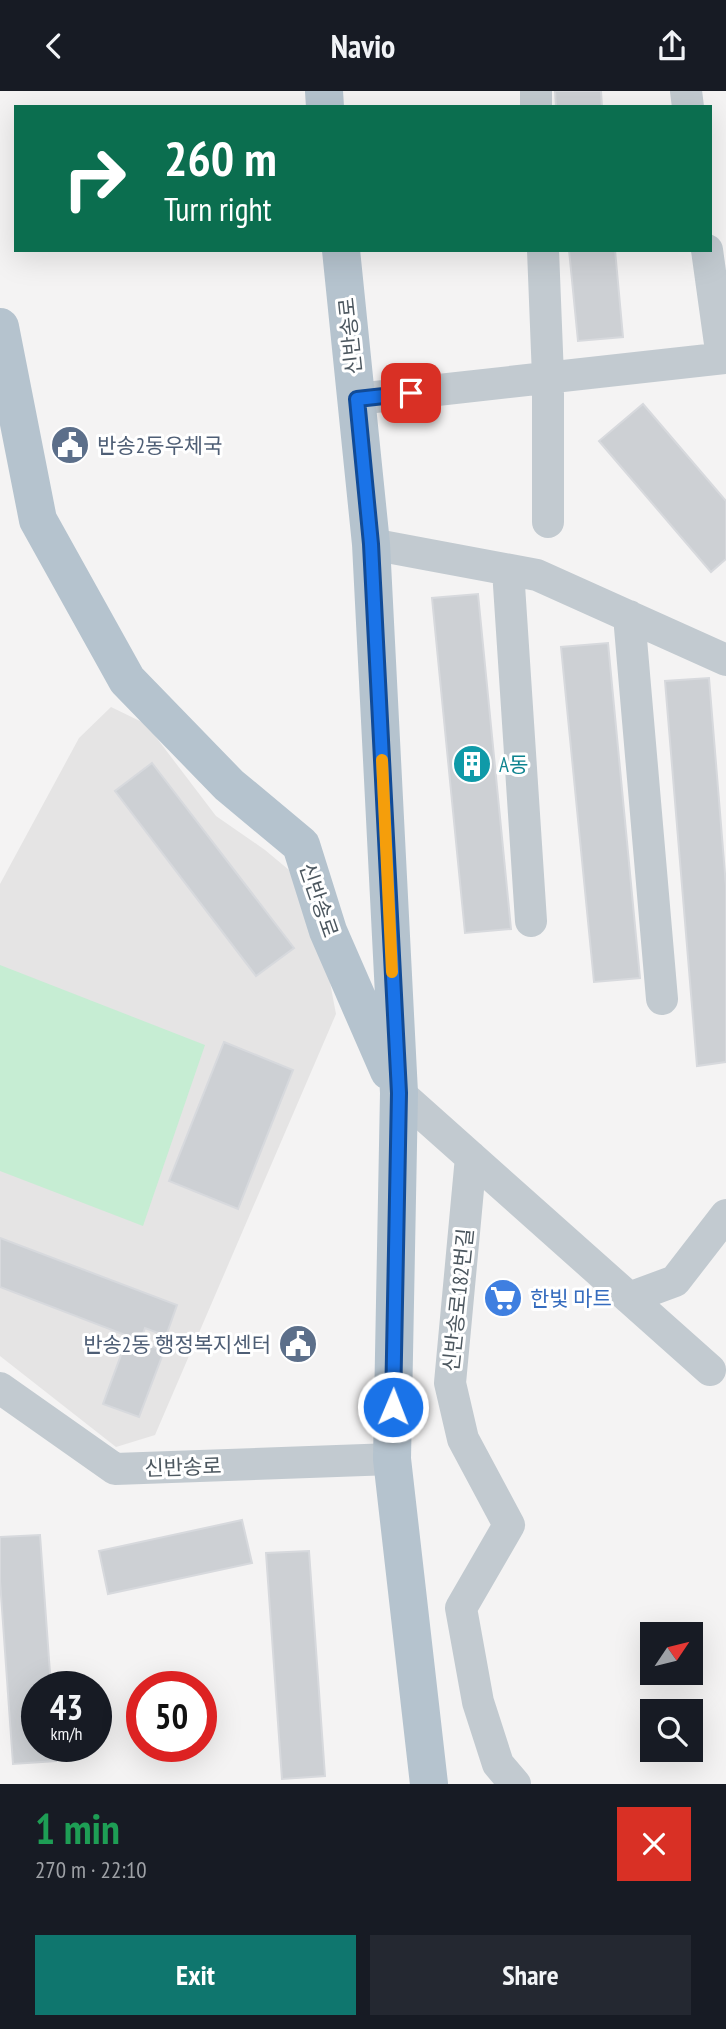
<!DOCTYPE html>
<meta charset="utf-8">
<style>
body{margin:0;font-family:"PT Sans Narrow","Noto Sans KR",sans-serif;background:#242831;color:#f1f3f6;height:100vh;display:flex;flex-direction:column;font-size:26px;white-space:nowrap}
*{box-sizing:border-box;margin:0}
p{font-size:23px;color:#9ea1a6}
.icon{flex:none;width:38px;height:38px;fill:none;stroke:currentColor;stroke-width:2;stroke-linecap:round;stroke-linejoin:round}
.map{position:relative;height:1693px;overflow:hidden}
.details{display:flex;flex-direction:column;background:#171b24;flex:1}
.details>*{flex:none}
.banner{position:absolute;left:14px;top:14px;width:698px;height:147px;border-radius:0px;box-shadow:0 7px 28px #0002;background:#0b6e4f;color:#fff;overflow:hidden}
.needle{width:46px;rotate:55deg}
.buttons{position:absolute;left:640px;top:1531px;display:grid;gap:14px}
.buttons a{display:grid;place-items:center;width:63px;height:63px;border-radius:0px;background:#171b24;box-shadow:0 7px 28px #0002;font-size:35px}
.speed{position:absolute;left:21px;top:1580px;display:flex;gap:14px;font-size:35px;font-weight:700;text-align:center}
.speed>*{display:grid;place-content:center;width:91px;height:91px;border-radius:50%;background:#171b24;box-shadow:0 7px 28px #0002;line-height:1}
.speed small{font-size:18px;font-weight:400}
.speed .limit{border:10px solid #d22;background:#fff;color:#111}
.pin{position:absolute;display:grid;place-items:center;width:60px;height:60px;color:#fff;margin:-30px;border-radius:14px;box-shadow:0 4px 10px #0006}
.me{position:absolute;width:77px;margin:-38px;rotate:1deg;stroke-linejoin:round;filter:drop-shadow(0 0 5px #0008)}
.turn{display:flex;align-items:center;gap:24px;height:147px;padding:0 35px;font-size:32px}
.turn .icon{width:91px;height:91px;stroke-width:2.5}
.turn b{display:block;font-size:49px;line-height:60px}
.round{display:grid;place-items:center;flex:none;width:74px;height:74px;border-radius:0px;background:#242831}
.summary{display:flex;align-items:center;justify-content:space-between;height:119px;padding:0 35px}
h1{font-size:42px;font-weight:800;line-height:52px;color:#1e9e55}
.button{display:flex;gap:14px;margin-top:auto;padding:14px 35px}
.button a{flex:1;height:80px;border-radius:0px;background:#0f766e;color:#fff;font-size:28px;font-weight:800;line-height:80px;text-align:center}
.button a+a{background:#242831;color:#f1f3f6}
header{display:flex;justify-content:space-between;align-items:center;height:91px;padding:0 35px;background:#171b24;font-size:32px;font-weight:800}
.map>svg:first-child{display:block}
</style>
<header><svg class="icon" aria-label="back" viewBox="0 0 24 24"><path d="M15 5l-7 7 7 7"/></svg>Navio<svg class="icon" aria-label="share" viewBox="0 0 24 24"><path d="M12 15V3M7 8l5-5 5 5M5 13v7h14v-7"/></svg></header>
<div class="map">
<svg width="726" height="1693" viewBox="0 0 726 1693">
<rect width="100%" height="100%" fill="#f4f3f3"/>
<!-- education -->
<path fill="#e5e4e4" d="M 111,616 L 146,633 L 216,725 L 265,759 L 289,779 L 325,865 L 336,923 L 155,1344 L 116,1356 L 0,1265 L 0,793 L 79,647 Z"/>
<!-- green -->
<path fill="#c6edd3" d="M 0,874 L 205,954 L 143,1135 L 0,1080 Z"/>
<!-- building -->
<path fill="#cdd0d4" stroke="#d7d9dd" stroke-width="2" d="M 555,0 L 601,0 L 602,16 L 556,16 Z
M 569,159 L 615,159 L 623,246 L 578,250 Z
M 643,313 L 726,410 L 726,468 L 711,481 L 599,350 Z
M 478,503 L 511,838 L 465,842 L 432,507 Z
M 608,552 L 640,887 L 594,891 L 561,556 Z
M 709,587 L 726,795 L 726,971 L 697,975 L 665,590 Z
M 152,672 L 294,857 L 256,885 L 115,700 Z
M 224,951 L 293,979 L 238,1118 L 169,1090 Z
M 0,1147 L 177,1214 L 166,1245 L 145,1237 L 140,1251 L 164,1260 L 139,1326 L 103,1313 L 128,1245 L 0,1196 Z
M 242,1429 L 252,1472 L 108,1503 L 99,1460 Z
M 40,1444 L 51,1596 L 37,1596 L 37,1656 L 55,1656 L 56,1670 L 13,1673 L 0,1490 L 0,1446 Z
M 309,1460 L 325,1685 L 282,1688 L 266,1462 Z"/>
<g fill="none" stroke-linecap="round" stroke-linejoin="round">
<!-- minor -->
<path stroke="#c2cad0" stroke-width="32" d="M 536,0 L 536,16
M 686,0 L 688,16
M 543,159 L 548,286 L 548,431
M 707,159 L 722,267
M 357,308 L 726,267
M 371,453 L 537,484 L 726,569
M 508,479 L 531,830
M 629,525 L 662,908
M 399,1002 L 710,1279
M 471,1066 L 450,1292 L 463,1348 L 509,1434 L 461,1517 L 478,1611 L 498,1673 L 515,1693
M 629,1207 L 675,1190 L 726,1124
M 0,1297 L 115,1378 L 392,1368"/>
<!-- major -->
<path stroke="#b5c3ce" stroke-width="38" d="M 324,0 L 325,16
M 341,159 L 371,453 L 399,1002 L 392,1368 L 429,1693
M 0,236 L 38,429 L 127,589 L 229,694 L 301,754 L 328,840 L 389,980"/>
</g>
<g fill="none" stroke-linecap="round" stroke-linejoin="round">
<defs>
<path id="route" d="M 393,1316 L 399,1002 L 371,453 L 357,308 L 411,302"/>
</defs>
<!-- route casing -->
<use href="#route" stroke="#114b97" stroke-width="18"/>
<!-- route -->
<use href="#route" stroke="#1a73e8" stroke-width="12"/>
<!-- slow -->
<path stroke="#f59e0b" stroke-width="12" d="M 382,669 L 392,881"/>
</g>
<!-- icons -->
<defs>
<symbol id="civic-disc" viewBox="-11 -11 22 22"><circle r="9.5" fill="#5c6f8a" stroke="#fff"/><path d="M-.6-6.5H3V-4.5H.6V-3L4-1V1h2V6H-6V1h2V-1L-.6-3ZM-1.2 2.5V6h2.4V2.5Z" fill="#fff"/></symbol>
<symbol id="building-disc" viewBox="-11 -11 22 22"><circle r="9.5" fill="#0f9aa8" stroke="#fff"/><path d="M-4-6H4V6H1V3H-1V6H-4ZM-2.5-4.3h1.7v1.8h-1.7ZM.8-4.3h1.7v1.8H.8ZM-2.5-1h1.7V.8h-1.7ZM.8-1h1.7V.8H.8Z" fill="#fff"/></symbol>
<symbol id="supermarket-disc" viewBox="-11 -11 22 22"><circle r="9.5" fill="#3f7fe0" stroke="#fff"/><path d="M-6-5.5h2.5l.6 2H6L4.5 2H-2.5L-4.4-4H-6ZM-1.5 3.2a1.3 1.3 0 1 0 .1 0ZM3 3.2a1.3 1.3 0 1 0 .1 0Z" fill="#fff"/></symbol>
</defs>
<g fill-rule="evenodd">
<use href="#civic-disc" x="48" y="332" width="44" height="44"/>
<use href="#building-disc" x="450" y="651" width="44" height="44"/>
<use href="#supermarket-disc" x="481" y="1185" width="44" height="44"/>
<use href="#civic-disc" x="276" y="1231" width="44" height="44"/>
</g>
<g text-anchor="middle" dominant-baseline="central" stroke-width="6" stroke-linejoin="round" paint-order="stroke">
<!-- street labels -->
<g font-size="21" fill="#4c575f" stroke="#fff">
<text transform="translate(350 245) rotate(-96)">신반송로</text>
<text transform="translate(319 809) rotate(71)">신반송로</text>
<text transform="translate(458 1209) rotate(-84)">신반송로182번길</text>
<text transform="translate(183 1376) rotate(-2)">신반송로</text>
</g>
<!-- service labels -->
<g font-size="21" fill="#4e5e75" stroke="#fff" text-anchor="start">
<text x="97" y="354">반송2동우체국</text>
<text x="271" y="1253" text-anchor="end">반송2동 행정복지센터</text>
</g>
<!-- culture labels -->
<g font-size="21" fill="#0d838f" stroke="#fff" text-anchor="start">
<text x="499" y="673">A동</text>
</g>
<!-- shop labels -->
<g font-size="21" fill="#366cbe" stroke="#fff" text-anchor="start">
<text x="530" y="1207">한빛 마트</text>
</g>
</g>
</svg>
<div class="buttons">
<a><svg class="needle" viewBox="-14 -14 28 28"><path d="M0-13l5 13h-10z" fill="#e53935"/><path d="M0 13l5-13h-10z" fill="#9ea1a6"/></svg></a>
<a><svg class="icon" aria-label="search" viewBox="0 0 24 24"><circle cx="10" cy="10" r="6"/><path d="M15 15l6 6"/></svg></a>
</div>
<div class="speed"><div>43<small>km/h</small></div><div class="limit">50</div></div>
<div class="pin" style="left:411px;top:302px;background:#d93025"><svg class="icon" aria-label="arrive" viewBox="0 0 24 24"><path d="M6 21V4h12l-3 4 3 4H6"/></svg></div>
<svg class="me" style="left:393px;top:1316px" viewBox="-20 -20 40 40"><circle r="17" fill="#1a73e8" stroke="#fff" stroke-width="3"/><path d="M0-11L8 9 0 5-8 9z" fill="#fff"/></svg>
<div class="banner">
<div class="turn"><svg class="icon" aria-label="right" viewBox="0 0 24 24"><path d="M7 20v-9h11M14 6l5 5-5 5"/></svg><div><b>260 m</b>Turn right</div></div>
</div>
</div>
<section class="details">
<div class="summary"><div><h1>1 min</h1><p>270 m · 22:10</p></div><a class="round" style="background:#d93025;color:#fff"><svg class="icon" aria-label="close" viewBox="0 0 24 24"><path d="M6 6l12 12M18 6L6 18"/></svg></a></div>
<div class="button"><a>Exit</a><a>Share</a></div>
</section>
